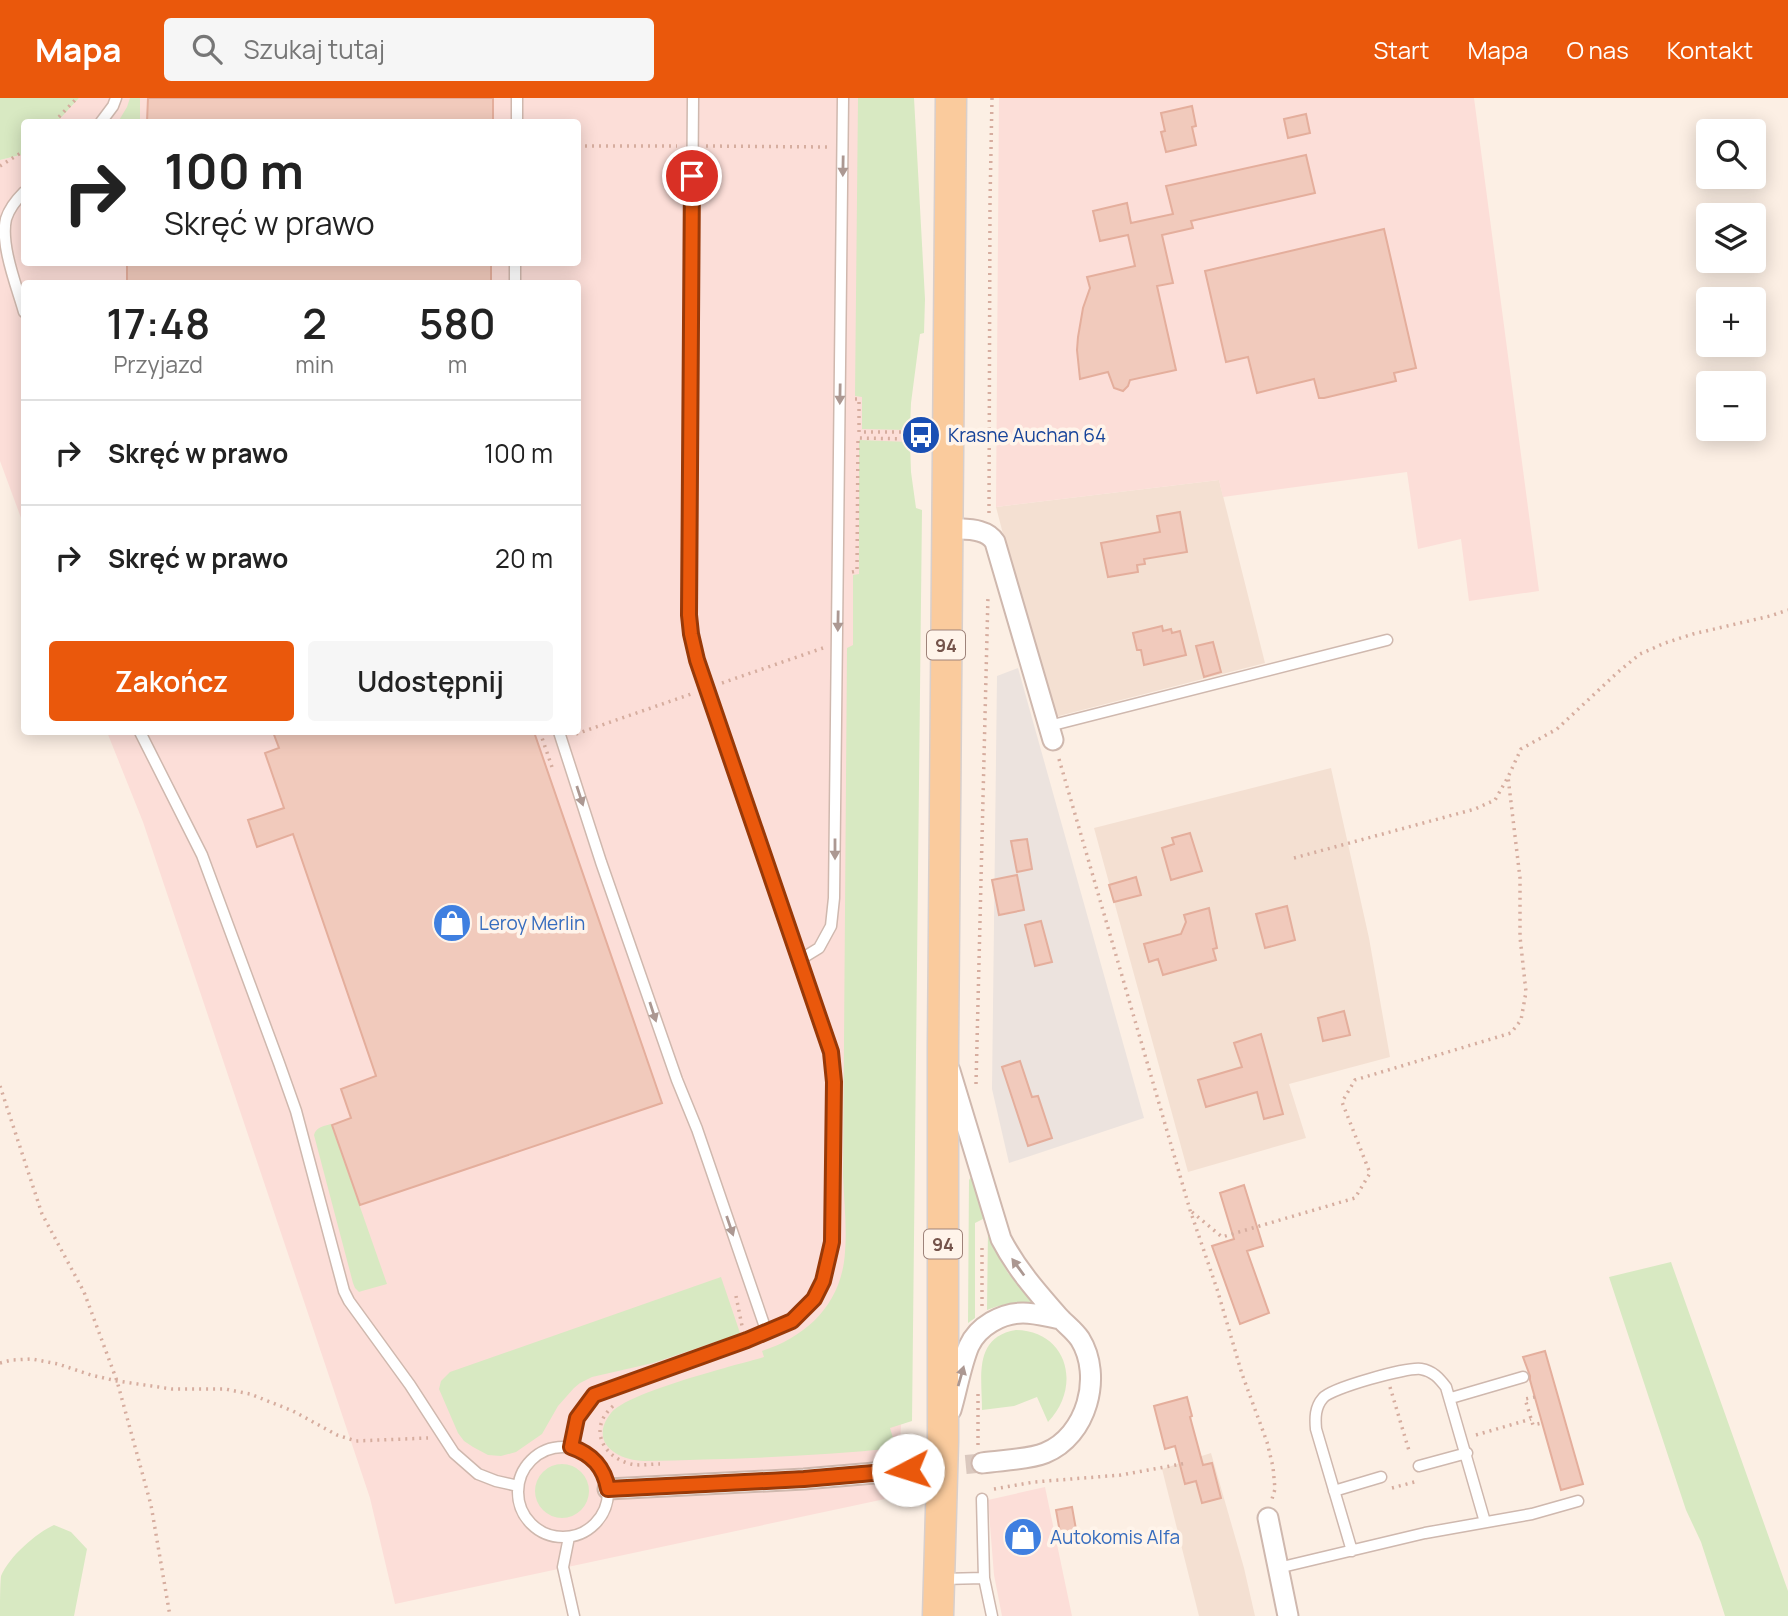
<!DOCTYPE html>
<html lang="pl">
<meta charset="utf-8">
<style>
body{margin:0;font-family:Manrope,sans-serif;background:#f6f6f6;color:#222;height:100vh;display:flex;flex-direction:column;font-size:26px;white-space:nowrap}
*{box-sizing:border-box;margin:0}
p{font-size:23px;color:#767676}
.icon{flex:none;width:38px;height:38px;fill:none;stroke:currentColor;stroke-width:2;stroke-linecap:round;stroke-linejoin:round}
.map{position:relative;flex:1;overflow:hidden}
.side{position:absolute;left:21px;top:182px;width:560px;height:455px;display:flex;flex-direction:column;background:#fff;border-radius:7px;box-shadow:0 4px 18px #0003}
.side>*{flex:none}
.guide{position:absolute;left:21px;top:21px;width:560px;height:147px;border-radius:7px;box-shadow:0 4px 18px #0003;background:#fff;color:#222;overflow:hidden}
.fabs{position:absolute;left:1696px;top:21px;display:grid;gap:14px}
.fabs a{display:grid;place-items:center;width:70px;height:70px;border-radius:7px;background:#fff;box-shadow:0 4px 18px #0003;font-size:35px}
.pin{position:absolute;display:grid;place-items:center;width:60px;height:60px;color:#fff;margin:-30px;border:4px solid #fff;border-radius:50%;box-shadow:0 2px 7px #0007}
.me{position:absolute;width:77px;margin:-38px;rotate:265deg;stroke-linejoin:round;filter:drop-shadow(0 0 5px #0008)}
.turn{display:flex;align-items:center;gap:24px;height:147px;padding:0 28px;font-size:32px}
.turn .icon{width:91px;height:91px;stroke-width:2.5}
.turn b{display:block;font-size:49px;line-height:60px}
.eta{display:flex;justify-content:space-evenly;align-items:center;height:119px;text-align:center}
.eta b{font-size:42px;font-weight:600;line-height:49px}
.button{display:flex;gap:14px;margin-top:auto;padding:14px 28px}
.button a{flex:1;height:80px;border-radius:7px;background:#ea580c;color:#fff;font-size:28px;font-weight:600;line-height:80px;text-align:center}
.button a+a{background:#f6f6f6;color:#222}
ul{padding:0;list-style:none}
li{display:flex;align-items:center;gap:21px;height:105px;padding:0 28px;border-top:2px solid #e0e0e0}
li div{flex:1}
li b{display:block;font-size:26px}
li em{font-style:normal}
header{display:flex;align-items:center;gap:42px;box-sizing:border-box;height:98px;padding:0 35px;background:#ea580c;color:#fff}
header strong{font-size:33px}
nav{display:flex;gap:38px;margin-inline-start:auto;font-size:24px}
.search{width:490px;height:63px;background:#f6f6f6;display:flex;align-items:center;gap:18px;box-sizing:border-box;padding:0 24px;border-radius:7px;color:#767676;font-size:26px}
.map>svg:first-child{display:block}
</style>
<header>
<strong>Mapa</strong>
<div class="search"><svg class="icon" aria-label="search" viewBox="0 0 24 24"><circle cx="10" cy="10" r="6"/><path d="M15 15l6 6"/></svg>Szukaj tutaj</div>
<nav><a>Start</a><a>Mapa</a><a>O nas</a><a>Kontakt</a></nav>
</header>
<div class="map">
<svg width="1788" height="1518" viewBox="0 0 1788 1518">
<rect width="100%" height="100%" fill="#fcefe4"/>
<!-- residential -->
<path fill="#f4e0d2" d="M 1219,382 L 1265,565 L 1051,620 L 996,409 Z
M 1331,670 L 1369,840 L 1390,959 L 1289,986 L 1306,1040 L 1188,1074 L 1094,730 Z
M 1211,1355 L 1244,1470 L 1255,1518 L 1199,1518 L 1162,1371 Z"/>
<!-- commercial -->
<path fill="#fcded8" d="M 79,0 L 905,0 L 905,1173 L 899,1398 L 395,1506 L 370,1400 L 143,724 L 107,634 L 578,634 L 578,186 L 24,186 L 24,428 L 0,363 L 0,62 L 24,56 L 24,164 L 578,164 L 578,24 L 57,24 Z
M 999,0 L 1474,0 L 1539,493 L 1469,503 L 1461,441 L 1418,451 L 1407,374 L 1223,399 L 1219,382 L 996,409 Z
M 1045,1389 L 1072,1518 L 1002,1518 L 994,1477 L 988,1402 Z"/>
<!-- industrial -->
<path fill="#ece3de" d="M 1018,570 L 1144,1020 L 1009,1065 L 992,991 L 997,578 Z"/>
<!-- green -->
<path fill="#d8e9c2" d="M 0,0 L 79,0 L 57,24 L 24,24 L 24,56 L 0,62 Z
M 130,0 L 140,0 L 140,24 L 118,24 L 127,9 Z
M 858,0 L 914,0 L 925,201 L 924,235 L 920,236 L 911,305 L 910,332 L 862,331 L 862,299 L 855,298 Z
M 859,342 L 910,344 L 911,374 L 916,410 L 922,412 L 912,1323 L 890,1330 L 896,1350 C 812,1359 728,1361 644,1363 C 617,1362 588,1344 611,1315 C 628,1294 733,1268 764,1259 L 762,1253 C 808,1238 842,1205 845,1154 C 847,1129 844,1102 843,1077 L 847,550 L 853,547 L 853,477 L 859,476 Z
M 331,1026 L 387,1186 L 362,1193 L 359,1194 L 355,1190 L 353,1185 L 314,1037 C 316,1029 324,1028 331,1026 Z
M 971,1079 L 973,1079 L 985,1120 L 975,1125 L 975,1220 L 968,1225 L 969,1082 Z
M 988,1133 L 996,1154 L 1008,1175 L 1039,1206 C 1019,1203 1005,1205 987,1212 Z
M 1671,1164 L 1788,1493 L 1788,1518 L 1725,1518 L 1701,1444 L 1686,1412 L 1609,1179 Z
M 721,1179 L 740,1235 L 736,1237 L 653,1265 L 592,1279 L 580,1285 L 574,1290 L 558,1308 L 542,1336 L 516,1354 L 501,1358 L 488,1357 L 473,1349 L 464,1343 L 458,1335 L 439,1291 L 441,1283 L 450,1274 Z
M 1016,1232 C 1068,1233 1082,1289 1048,1324 L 1037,1299 L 1014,1308 L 982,1312 C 982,1279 973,1239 1016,1232 Z
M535 1393a27 27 0 1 1 54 0a27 27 0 1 1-54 0Z
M 54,1427 L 71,1434 L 87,1451 L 74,1518 L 0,1518 C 0,1508 0,1487 1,1478 C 9,1459 36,1435 54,1427 Z"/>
<!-- building -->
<path fill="#f1cabc" stroke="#e4ae9c" stroke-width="2" d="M 148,0 L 493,0 L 493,24 L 147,24 Z
M 1192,8 L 1196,28 L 1192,29 L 1196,47 L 1166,54 L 1161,34 L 1165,33 L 1161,15 Z
M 1306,16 L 1310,35 L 1288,40 L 1284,21 Z
M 1306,57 L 1315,95 L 1191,123 L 1193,130 L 1162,137 L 1173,185 L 1157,188 L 1176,272 L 1130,282 L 1128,288 L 1123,293 L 1114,290 L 1108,274 L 1080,281 L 1077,252 L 1078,239 L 1083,210 L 1090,190 L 1087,179 L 1135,168 L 1128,137 L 1100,143 L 1093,113 L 1127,105 L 1131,125 L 1173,116 L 1166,88 Z
M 1384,131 L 1416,270 L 1394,275 L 1396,283 L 1324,300 L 1319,300 L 1314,281 L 1257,295 L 1248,259 L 1226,264 L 1205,173 Z
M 127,164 L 491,164 L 491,186 L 127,186 Z
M 1180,414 L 1187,454 L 1144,461 L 1145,466 L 1137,467 L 1138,474 L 1108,479 L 1101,445 L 1160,434 L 1157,418 Z
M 1162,528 L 1163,533 L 1171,531 L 1172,535 L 1180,533 L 1186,557 L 1144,567 L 1141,552 L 1137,552 L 1133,535 Z
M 1213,544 L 1221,574 L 1204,579 L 1196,548 Z
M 273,634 L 534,634 L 662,1005 L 360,1107 L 332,1027 L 351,1020 L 341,991 L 376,978 L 293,736 L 257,749 L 248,722 L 284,710 L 265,655 L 279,650 Z
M 1190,735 L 1202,773 L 1171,782 L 1162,750 L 1174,746 L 1172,740 Z
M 1027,741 L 1032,771 L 1017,774 L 1011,743 Z
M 1017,777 L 1024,812 L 999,817 L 992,782 Z
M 1136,779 L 1141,797 L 1114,804 L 1109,787 Z
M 1287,808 L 1295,842 L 1265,850 L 1256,816 Z
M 1209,810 L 1217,850 L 1213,851 L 1216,862 L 1163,877 L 1158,861 L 1149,864 L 1144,846 L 1181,836 L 1186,824 L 1184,817 Z
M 1041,823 L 1052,864 L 1035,868 L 1025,827 Z
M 1344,913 L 1350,937 L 1323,943 L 1318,920 Z
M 1261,936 L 1283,1016 L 1264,1021 L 1257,994 L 1206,1009 L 1198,982 L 1242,969 L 1234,945 Z
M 1020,963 L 1032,999 L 1038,998 L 1052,1040 L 1028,1048 L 1002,969 Z
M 1244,1087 L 1263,1148 L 1247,1153 L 1269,1215 L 1240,1226 L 1212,1148 L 1234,1141 L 1220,1095 Z
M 1545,1253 L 1583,1386 L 1561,1392 L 1530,1282 L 1530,1278 L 1523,1259 Z
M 1187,1299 L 1192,1318 L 1190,1319 L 1203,1367 L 1212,1365 L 1221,1400 L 1202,1405 L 1196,1383 L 1185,1386 L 1175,1348 L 1165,1351 L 1154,1308 Z
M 1072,1409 L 1077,1437 L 1061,1440 L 1056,1412 Z"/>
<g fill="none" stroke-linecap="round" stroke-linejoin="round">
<!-- minor-tunnel -->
<path stroke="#dac8be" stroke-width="19" stroke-dasharray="19 10" stroke-linecap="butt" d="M 908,1372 L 982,1365"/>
<defs>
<path id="service" d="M 101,24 L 113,8 L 116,0
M 517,24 L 517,0
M 24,94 C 17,101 9,111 6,121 C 0,147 17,189 24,214
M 515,186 L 515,164
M 1049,628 L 1387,542
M 140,634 L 202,757 L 279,965 L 296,1013 L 344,1193 L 349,1203 L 410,1287 L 454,1355 L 478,1376 L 496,1383 L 518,1388
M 559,634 L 601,764 L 677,982 L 697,1031 L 767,1235
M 801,861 L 819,850 L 831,828 L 834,800 L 843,0
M 1451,1300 L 1523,1279
M518 1394a45 45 0 1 1 90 0a45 45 0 1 1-90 0Z
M 571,1349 L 577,1320 L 594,1297 L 747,1242 L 792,1223 L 814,1201 L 823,1183 L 832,1144 L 834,984 L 831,954 L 697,562 L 691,536 L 689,518 L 693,0
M 1419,1368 L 1467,1355
M 1334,1393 L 1381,1379
M 982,1401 L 984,1480 L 992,1518
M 569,1439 L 563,1469 L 574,1518
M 1352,1453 L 1316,1331 C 1315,1320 1315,1309 1323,1300 C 1331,1290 1407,1269 1421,1271 C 1433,1273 1439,1280 1446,1289 L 1485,1424
M 1278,1470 L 1425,1435 L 1532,1416 L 1578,1403
M 942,1481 L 984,1480"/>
<path id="minor" d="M 948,430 C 964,432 986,429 995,444 L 1053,642
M 950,973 L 1001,1141 C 1016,1170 1036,1193 1058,1218 C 1065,1226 1074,1232 1080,1241 C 1103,1278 1087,1338 1045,1355 C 1028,1362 1001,1362 982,1365
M 951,1312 C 957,1292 961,1267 969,1248 C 978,1228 1002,1215 1023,1215 C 1036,1215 1049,1219 1061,1221
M 608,1391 L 804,1381 L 886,1374
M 1268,1420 L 1288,1518"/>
<path id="primary" d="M 886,1374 L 908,1372
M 938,1518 L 943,1343 L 943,949 L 951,0"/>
</defs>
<!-- service casing -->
<use href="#service" stroke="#cfb8ae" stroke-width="13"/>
<!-- minor casing -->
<use href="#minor" stroke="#cfb8ae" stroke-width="23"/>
<!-- primary casing -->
<use href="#primary" stroke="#d8cfcc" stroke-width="33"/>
<!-- path -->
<path stroke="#d6ad9f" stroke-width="3.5" stroke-dasharray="2 5" stroke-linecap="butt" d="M 54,24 L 77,0
M 578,48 L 677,48
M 706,48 L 827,49
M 0,68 L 24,53
M 855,301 L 859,301 L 859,334 L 915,334
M 989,415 L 990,104 L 992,0
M 852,474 L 857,473 L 858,340 L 915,341
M 722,585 L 823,550
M 540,634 L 553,672
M 576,636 L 694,595
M 1059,661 L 1190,1112 L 1217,1191 L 1242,1276 L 1267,1344 L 1273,1369 L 1275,1391 L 1272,1401
M 1294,760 L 1475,711 L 1495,702 L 1508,679 L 1521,651 L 1557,631 L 1618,574 L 1640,556 L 1665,545 L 1693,536 L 1770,518 L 1788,512
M 976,986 L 988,497
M 0,988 L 42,1116 L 84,1194 L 117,1283 L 151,1407 L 170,1518
M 1192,1114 L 1222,1139 L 1355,1100 L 1370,1075 L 1342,1004 L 1355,982 L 1511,935 L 1521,922 L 1526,894 L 1520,839 L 1520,780 L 1508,679
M 736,1198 L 742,1228
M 982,1208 L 982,1149
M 0,1265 L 12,1262 L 32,1261 L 58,1266 L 91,1277 L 117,1283 L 172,1291 L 225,1291 L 250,1296 L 293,1313 L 337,1337 L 356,1343 L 428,1340
M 1390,1289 L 1410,1356
M 1535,1299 L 1525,1301 L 1533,1327 L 1542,1325
M 613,1308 C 588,1330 602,1359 631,1366 C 640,1368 650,1366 660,1366
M 1476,1337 L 1531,1321
M 978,1347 L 978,1292
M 1392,1390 L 1418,1383
M 994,1391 L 1034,1384 L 1121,1377 L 1187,1365"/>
<!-- service -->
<use href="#service" stroke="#fff" stroke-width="10"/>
<!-- minor -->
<use href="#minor" stroke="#fff" stroke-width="19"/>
<!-- primary -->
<use href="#primary" stroke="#facb9d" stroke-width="30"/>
</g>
<!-- one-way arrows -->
<defs><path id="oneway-solid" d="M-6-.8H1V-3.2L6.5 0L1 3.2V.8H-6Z" transform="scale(1.75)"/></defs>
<g fill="#ac9892">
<use href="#oneway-solid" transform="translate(843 68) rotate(91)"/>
<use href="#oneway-solid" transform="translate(840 296) rotate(91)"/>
<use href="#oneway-solid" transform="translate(838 523) rotate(91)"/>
<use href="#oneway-solid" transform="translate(580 698) rotate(72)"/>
<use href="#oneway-solid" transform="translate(835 751) rotate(90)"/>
<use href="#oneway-solid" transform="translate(653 914) rotate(72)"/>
<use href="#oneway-solid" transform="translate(730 1128) rotate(71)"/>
<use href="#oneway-solid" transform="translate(1018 1169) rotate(-126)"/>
<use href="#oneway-solid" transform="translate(961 1278) rotate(-74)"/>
</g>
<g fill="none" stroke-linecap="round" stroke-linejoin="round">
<defs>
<path id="route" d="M 692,78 L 689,517 L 691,536 L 697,562 L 831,954 L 834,984 L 832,1144 L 823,1183 L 814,1201 L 792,1223 L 747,1242 L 594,1297 L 577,1320 L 571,1349 C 592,1356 604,1369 608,1391 L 804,1381 L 908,1372"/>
</defs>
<!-- route casing -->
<use href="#route" stroke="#983908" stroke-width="18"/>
<!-- route -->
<use href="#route" stroke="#ea580c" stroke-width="12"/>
</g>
<!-- icons -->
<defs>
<symbol id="bus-disc" viewBox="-11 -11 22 22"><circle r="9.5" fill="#1a4fb4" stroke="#fff4ea"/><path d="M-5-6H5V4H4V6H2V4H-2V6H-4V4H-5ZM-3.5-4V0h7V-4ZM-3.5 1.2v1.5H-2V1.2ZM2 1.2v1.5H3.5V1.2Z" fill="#fff"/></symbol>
<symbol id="shop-disc" viewBox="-11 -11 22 22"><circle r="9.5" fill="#3f7fe0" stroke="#fff4ea"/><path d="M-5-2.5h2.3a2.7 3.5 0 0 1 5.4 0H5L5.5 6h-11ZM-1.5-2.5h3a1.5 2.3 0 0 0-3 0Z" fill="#fff"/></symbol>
</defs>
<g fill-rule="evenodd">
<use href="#bus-disc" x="899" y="315" width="44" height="44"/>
<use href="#shop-disc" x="430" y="803" width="44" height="44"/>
<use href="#shop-disc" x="1001" y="1417" width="44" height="44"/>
</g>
<g text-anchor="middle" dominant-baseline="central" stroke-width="7" stroke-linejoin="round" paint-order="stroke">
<!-- shield labels -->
<g fill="#fff4ea" stroke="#9e837a" stroke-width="2">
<rect x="927" y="532.5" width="38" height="29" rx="5"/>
<rect x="924" y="1131.5" width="38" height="29" rx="5"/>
</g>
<g font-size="18" font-weight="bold" fill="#74534a">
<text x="946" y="547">94</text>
<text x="943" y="1146">94</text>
</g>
<!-- transit labels -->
<g font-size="19" fill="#164399" stroke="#fff4ea" text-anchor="start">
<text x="948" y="337">Krasne Auchan 64</text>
</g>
<!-- shop labels -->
<g font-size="19" fill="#366cbe" stroke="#fff4ea" text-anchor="start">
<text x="479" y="825">Leroy Merlin</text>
<text x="1050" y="1439">Autokomis Alfa</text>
</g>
</g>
</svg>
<div class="fabs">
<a><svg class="icon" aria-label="search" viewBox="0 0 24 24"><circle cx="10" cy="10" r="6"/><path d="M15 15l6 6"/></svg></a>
<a><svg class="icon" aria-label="layers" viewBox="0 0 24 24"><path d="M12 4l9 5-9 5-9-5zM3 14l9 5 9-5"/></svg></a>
<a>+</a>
<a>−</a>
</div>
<div class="pin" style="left:692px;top:78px;background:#d93025"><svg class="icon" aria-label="arrive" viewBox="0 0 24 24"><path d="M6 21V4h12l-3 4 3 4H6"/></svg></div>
<svg class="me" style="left:908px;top:1372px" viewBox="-20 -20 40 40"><circle r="19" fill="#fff"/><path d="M0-13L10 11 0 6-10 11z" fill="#ea580c"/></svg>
<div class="guide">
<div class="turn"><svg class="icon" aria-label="right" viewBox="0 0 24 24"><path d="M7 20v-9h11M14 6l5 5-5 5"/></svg><div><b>100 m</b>Skręć w prawo</div></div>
</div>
<section class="side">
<div class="eta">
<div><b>17:48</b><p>Przyjazd</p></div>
<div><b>2</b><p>min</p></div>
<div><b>580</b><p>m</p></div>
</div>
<ul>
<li><svg class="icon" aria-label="right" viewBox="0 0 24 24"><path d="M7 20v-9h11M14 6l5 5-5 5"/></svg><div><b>Skręć w prawo</b></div><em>100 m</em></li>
<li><svg class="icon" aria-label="right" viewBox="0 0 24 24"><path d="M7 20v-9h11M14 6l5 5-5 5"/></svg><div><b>Skręć w prawo</b></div><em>20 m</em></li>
</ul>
<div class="button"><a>Zakończ</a><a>Udostępnij</a></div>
</section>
</div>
